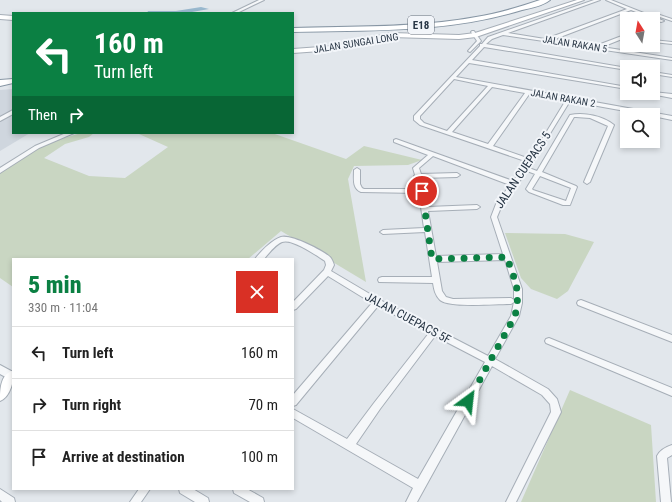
<!DOCTYPE html>
<meta charset="utf-8">
<style>
body{margin:0;font-family:"Roboto Condensed",sans-serif;background:#f6f6f6;color:#222;height:100vh;display:flex;flex-direction:column;font-size:15px;white-space:nowrap}
*{box-sizing:border-box;margin:0}
p{font-size:13px;color:#767676}
.icon{flex:none;width:22px;height:22px;fill:none;stroke:currentColor;stroke-width:2;stroke-linecap:round;stroke-linejoin:round}
.map{position:relative;flex:1;overflow:hidden}
.details{position:absolute;left:12px;top:258px;width:282px;height:232px;display:flex;flex-direction:column;background:#fff;border-radius:0px;box-shadow:0 2px 6px #0003}
.details>*{flex:none}
.top-card{position:absolute;left:12px;top:12px;width:282px;height:122px;border-radius:0px;box-shadow:0 2px 6px #0003;background:#0b8043;color:#fff;overflow:hidden}
.needle{width:26px;rotate:349deg}
.fabs{position:absolute;left:620px;top:12px;display:grid;gap:8px}
.fabs a{display:grid;place-items:center;width:40px;height:40px;border-radius:0px;background:#fff;box-shadow:0 2px 6px #0003;font-size:20px}
.pin{position:absolute;display:grid;place-items:center;width:34px;height:34px;color:#fff;margin:-17px;border:2px solid #fff;border-radius:50%;box-shadow:0 1px 4px #0007}
.me{position:absolute;width:44px;margin:-22px;rotate:30deg;stroke-linejoin:round;filter:drop-shadow(0 0 3px #0008)}
.turn{display:flex;align-items:center;gap:14px;height:84px;padding:0 16px;font-size:18px}
.turn .icon{width:52px;height:52px;stroke-width:2.5}
.turn b{display:block;font-size:28px;line-height:34px}
.then{display:flex;align-items:center;height:38px;padding:0 16px;background:#0003;gap:8px;font-size:15px}
.round{display:grid;place-items:center;flex:none;width:42px;height:42px;border-radius:0px;background:#f6f6f6}
.head{display:flex;align-items:center;justify-content:space-between;height:68px;padding:0 16px}
h1{font-size:24px;font-weight:800;line-height:30px;color:#0b8043}
ul{padding:0;list-style:none}
li{display:flex;align-items:center;gap:12px;height:52px;padding:0 16px;border-top:1px solid #e0e0e0}
li div{flex:1}
li b{display:block;font-size:15px}
li em{font-style:normal}
.map>svg:first-child{display:block}
</style>
<div class="map">
<svg width="672" height="502" viewBox="0 0 672 502">
<rect width="100%" height="100%" fill="#e2e7ec"/>
<!-- built -->
<path fill="#cfd6de" d="M 13,89 L 13,133 L 30,133 L 0,151 L 0,90 Z"/>
<!-- green -->
<path fill="#c9d6c2" d="M 81,133 L 94,133 L 89,137 L 65,144 L 44,158 L 89,176 L 125,178 L 168,147 L 139,134 L 140,133 L 272,133 L 346,159 L 364,146 L 422,160 L 408,165 L 354,166 L 348,179 L 366,282 L 281,231 L 248,259 L 13,259 L 13,287 L 0,278 L 0,171 L 47,143 Z
M 505,233 L 565,234 L 594,242 L 568,291 L 557,299 L 531,289 L 521,278 Z
M 570,390 L 651,425 L 656,502 L 521,502 Z"/>
<!-- water -->
<path fill="#99b9cf" d="M 201,7 L 209,9 L 192,12 L 147,13 L 148,11 L 176,11 Z"/>
<g fill="none" stroke-linecap="round" stroke-linejoin="round">
<defs>
<path id="street" d="M 259,0 L 264,0 L 237,13 L 232,13 Z
M 594,0 L 600,0 L 508,33 L 551,40 L 551,37 L 627,9 L 606,0 L 611,0 L 664,21 L 661,22 L 631,10 L 555,39 L 555,40 L 598,47 L 598,45 L 627,34 L 627,37 L 602,47 L 672,58 L 672,60 L 503,35 L 492,39 L 486,44 L 627,68 L 627,70 L 484,47 L 472,60 L 627,87 L 627,89 L 469,63 L 456,77 L 672,116 L 672,120 L 653,116 L 653,115 L 647,115 L 570,101 L 529,168 L 537,171 L 570,115 C 584,112 603,116 614,125 L 590,182 L 587,184 L 584,182 L 608,126 L 590,118 L 576,117 L 574,117 L 542,172 L 576,186 L 577,187 L 570,205 L 563,205 L 529,192 L 526,189 L 535,174 L 527,171 L 502,205 L 497,217 L 522,289 L 522,303 L 519,316 L 495,359 L 548,389 L 557,399 L 561,412 L 516,502 L 506,502 L 551,412 L 550,404 L 542,395 L 492,366 L 417,502 L 406,502 L 413,488 L 293,418 L 293,409 L 347,439 L 374,403 L 429,333 L 378,306 L 296,405 L 293,406 L 293,395 L 372,303 L 328,276 L 296,309 L 293,310 L 293,302 L 324,270 L 326,265 L 325,261 C 316,255 292,238 282,242 C 275,245 269,253 264,259 L 255,259 C 261,251 272,240 281,237 C 291,234 322,250 330,257 C 332,259 333,262 334,265 L 331,271 L 380,300 L 488,356 L 511,316 L 514,302 L 511,304 C 497,304 448,308 440,300 C 435,295 434,289 433,283 L 379,282 L 378,280 L 379,278 L 382,277 L 432,277 L 425,232 L 383,234 L 380,232 L 383,230 L 424,228 L 419,193 L 361,192 C 352,188 354,179 354,170 L 357,168 L 360,170 L 360,184 L 362,188 L 364,189 L 418,189 L 415,178 L 414,176 L 415,175 L 413,168 L 428,155 L 394,142 L 394,140 L 396,139 L 513,181 L 528,162 L 420,125 L 414,120 L 414,116 L 480,46 L 480,44 L 482,44 L 488,37 ZM 454,79 L 488,86 L 447,131 L 424,123 L 420,119 L 420,116 ZM 492,87 L 525,93 L 488,144 L 452,132 ZM 530,93 L 566,100 L 530,159 L 493,146 ZM 433,156 L 510,185 L 496,204 L 491,217 L 503,254 L 436,256 L 428,211 L 477,209 L 480,207 L 477,205 L 428,207 L 422,178 L 457,177 L 460,175 L 457,173 L 421,174 L 419,168 ZM 540,176 L 571,188 L 566,201 L 533,190 L 532,189 ZM 505,260 L 514,289 L 514,300 L 511,298 L 453,299 L 446,297 L 442,291 L 437,262 ZM 435,336 L 485,362 L 418,479 L 356,444 L 380,409 Z
M 657,14 L 672,19 L 672,21 L 657,16 Z
M 472,31 L 474,31 L 481,41 L 470,52 L 468,51 L 477,41 L 471,32 Z
M 653,40 L 672,42 L 672,44 L 653,42 Z
M 653,72 L 672,75 L 672,77 L 653,74 Z
M 653,92 L 672,94 L 672,98 L 651,94 L 651,93 L 653,93 Z
M 13,110 L 13,114 L 0,121 L 0,117 Z
M 66,133 L 74,133 L 39,148 L 0,173 L 0,168 L 35,146 Z
M 581,300 L 672,335 L 672,342 L 578,305 L 577,303 L 578,301 Z
M 549,338 L 672,388 L 672,396 L 546,343 L 545,341 L 546,339 Z
M 0,365 L 13,372 L 13,381 L 0,374 Z
M 672,445 L 672,455 L 667,458 L 671,502 L 661,502 L 657,456 C 660,450 666,447 672,445 Z
M 0,489 L 14,498 L 15,502 L 2,502 L 0,500 Z
M 139,489 L 150,489 L 141,502 L 130,502 Z
M 179,489 L 193,489 L 208,498 L 209,502 L 195,502 L 180,493 Z
M 233,489 L 247,489 L 263,498 L 264,502 L 250,502 L 234,493 Z"/>
<path id="secondary" d="M 577,0 L 584,0 L 476,37 L 459,39 L 391,37 L 334,50 L 293,53 L 293,49 L 334,46 L 391,33 L 459,35 L 475,33 Z
M 0,15 L 13,16 L 13,20 L 0,19 Z
M 12,371 C 15,380 10,397 0,401 C 0,391 0,375 12,371 Z"/>
<path id="highway" d="M 540,0 L 550,0 C 543,6 531,8 522,10 C 448,33 370,30 293,32 L 293,28 C 354,26 416,28 476,17 C 498,14 519,7 540,0 Z
M 13,79 L 13,83 L 0,86 L 0,80 Z"/>
</defs>
<!-- street casing -->
<use href="#street" stroke="#a6aeb7" stroke-width="2"/>
<!-- secondary casing -->
<use href="#secondary" stroke="#a6aeb7" stroke-width="2"/>
<!-- highway casing -->
<use href="#highway" stroke="#8796a4" stroke-width="2"/>
<!-- street -->
<use href="#street" fill="#f5f7f9" fill-rule="evenodd"/>
<!-- secondary -->
<use href="#secondary" fill="#fff" fill-rule="evenodd"/>
<!-- highway -->
<use href="#highway" fill="#fff" fill-rule="evenodd"/>
</g>
<g fill="none" stroke-linecap="round" stroke-linejoin="round">
<!-- route -->
<path stroke="#0b8043" stroke-width="7" stroke-dasharray="0 12.6" d="M 422,191 L 432,259 L 507,257 C 515,282 521,289 515,316 L 468,401"/>
</g>
<g text-anchor="middle" dominant-baseline="central" stroke-width="4" stroke-linejoin="round" paint-order="stroke">
<!-- far-street labels -->
<g font-size="10" fill="#283645" stroke="#f2f5f9">
<text transform="translate(356 43) rotate(-9)">JALAN SUNGAI LONG</text>
<text transform="translate(575 44) rotate(9)">JALAN RAKAN 5</text>
<text transform="translate(563 98) rotate(10)">JALAN RAKAN 2</text>
</g>
<!-- shield labels -->
<rect fill="#f2f5f9" stroke="#656f7b" stroke-width="1" x="408" y="16" width="26" height="18" rx="3"/>
<g font-size="11" font-weight="bold" fill="#283645">
<text x="421" y="25">E18</text>
</g>
<!-- street labels -->
<g font-size="12" fill="#283645" stroke="#f2f5f9">
<text transform="translate(523 170) rotate(-56)">JALAN CUEPACS 5</text>
<text transform="translate(408 318) rotate(28)">JALAN CUEPACS 5F</text>
</g>
</g>
</svg>
<div class="fabs">
<a><svg class="needle" viewBox="-14 -14 28 28"><path d="M0-13l5 13h-10z" fill="#e53935"/><path d="M0 13l5-13h-10z" fill="#767676"/></svg></a>
<a><svg class="icon" aria-label="sound" viewBox="0 0 24 24"><path d="M4 9h4l5-4v14l-5-4H4zM17 9q2 3 0 6"/></svg></a>
<a><svg class="icon" aria-label="search" viewBox="0 0 24 24"><circle cx="10" cy="10" r="6"/><path d="M15 15l6 6"/></svg></a>
</div>
<div class="pin" style="left:422px;top:191px;background:#d93025"><svg class="icon" aria-label="arrive" viewBox="0 0 24 24"><path d="M6 21V4h12l-3 4 3 4H6"/></svg></div>
<svg class="me" style="left:468px;top:401px" viewBox="-20 -20 40 40"><path d="M0-17L14 15 0 8-14 15z" fill="#0b8043" stroke="#fff" stroke-width="4"/></svg>
<div class="top-card">
<div class="turn"><svg class="icon" aria-label="left" viewBox="0 0 24 24"><path d="M17 20v-9H6M10 6l-5 5 5 5"/></svg><div><b>160 m</b>Turn left</div></div>
<div class="then">Then<svg class="icon" aria-label="right" viewBox="0 0 24 24"><path d="M7 20v-9h11M14 6l5 5-5 5"/></svg></div>
</div>
<section class="details">
<div class="head"><div><h1>5 min</h1><p>330 m · 11:04</p></div><a class="round" style="background:#d93025;color:#fff"><svg class="icon" aria-label="close" viewBox="0 0 24 24"><path d="M6 6l12 12M18 6L6 18"/></svg></a></div>
<ul>
<li><svg class="icon" aria-label="left" viewBox="0 0 24 24"><path d="M17 20v-9H6M10 6l-5 5 5 5"/></svg><div><b>Turn left</b></div><em>160 m</em></li>
<li><svg class="icon" aria-label="right" viewBox="0 0 24 24"><path d="M7 20v-9h11M14 6l5 5-5 5"/></svg><div><b>Turn right</b></div><em>70 m</em></li>
<li><svg class="icon" aria-label="arrive" viewBox="0 0 24 24"><path d="M6 21V4h12l-3 4 3 4H6"/></svg><div><b>Arrive at destination</b></div><em>100 m</em></li>
</ul>
</section>
</div>
